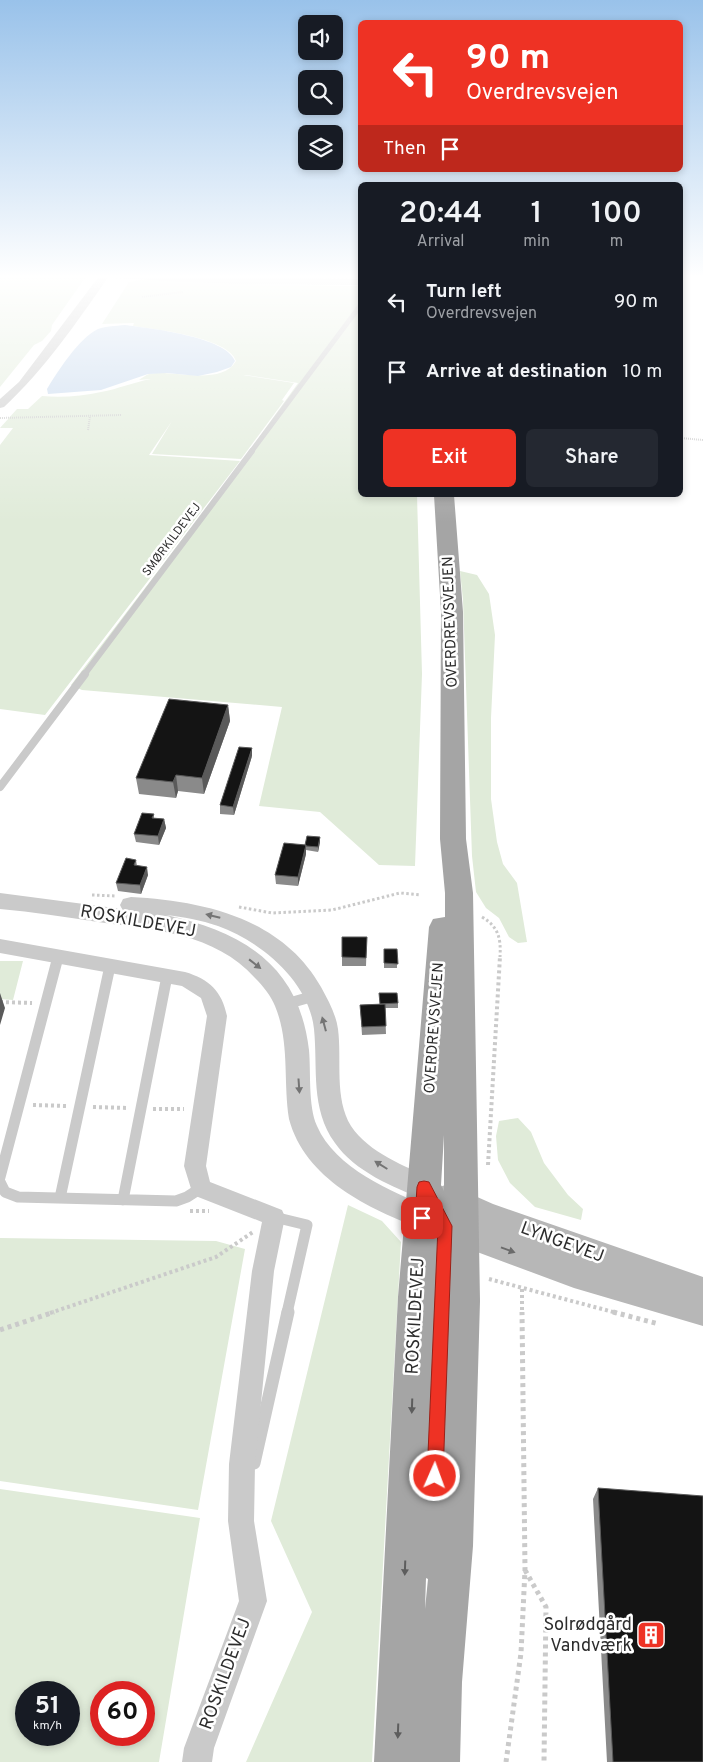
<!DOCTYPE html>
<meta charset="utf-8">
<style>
body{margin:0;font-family:Overpass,sans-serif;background:#242831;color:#f1f3f6;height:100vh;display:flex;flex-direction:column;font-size:19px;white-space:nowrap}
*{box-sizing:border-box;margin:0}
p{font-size:16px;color:#9ea1a6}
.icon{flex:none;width:28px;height:28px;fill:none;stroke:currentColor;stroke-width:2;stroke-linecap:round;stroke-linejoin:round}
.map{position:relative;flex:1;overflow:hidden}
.side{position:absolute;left:358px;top:182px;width:325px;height:315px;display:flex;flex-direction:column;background:#171b24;border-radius:8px;box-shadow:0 2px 8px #0003}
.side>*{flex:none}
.banner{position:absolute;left:358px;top:20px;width:325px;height:152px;border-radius:8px;box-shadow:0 2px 8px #0003;background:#ee3224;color:#fff;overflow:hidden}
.buttons{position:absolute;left:298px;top:15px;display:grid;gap:10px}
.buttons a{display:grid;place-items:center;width:45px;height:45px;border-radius:8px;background:#171b24;box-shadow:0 2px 8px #0003;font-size:25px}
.speed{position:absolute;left:15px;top:1681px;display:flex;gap:10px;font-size:25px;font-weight:700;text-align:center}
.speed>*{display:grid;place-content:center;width:65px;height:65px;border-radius:50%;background:#171b24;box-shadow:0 2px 8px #0003;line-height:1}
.speed small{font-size:12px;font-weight:400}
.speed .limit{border:8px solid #d22;background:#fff;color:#111}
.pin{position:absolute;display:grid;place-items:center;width:42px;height:42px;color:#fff;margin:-21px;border-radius:10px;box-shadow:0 2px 8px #0006}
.me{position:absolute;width:55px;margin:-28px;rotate:2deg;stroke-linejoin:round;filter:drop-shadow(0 0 4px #0008)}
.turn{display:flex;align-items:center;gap:18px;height:105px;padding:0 25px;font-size:22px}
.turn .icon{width:65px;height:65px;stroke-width:2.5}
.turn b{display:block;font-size:35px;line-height:42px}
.then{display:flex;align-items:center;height:48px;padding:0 25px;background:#0003;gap:10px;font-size:19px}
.eta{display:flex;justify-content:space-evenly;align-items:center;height:85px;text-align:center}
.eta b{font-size:30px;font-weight:600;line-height:35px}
.primary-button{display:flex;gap:10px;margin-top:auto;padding:10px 25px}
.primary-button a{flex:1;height:58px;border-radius:8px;background:#ee3224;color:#fff;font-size:20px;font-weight:600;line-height:58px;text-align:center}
.primary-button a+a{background:#242831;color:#f1f3f6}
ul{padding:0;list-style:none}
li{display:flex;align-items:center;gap:15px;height:70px;padding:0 25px}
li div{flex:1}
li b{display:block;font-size:19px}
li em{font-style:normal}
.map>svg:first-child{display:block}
</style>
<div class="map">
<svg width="703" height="1762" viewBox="0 0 703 1762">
<rect width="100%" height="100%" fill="#fff"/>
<!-- green -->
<path fill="#e0ebd9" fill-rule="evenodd" d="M 0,275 L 4,278 L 5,288 L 4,275 L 87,275 L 52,325 L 51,331 L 42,341 L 34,345 L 0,387 Z
M 144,279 L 270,285 L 360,286 L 360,495 L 417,495 L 422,674 L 415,866 L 379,865 L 320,812 L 259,806 L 282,707 L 82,690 L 71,685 L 242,461 L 298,383 L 246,375 L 243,375 L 294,383 L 282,400 L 284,401 L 241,459 L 152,454 L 172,421 L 149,455 L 240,461 L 45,715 L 0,709 L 0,445 L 13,428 L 0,428 L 17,409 L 28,409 L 42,396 C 61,398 83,396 101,392 C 118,389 134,382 151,379 L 139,380 C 142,378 146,375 149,374 C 172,369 221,387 236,361 C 230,338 155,329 133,326 L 134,323 L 102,324 L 129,282 Z
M 460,571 L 477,575 L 489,594 L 495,635 L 491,718 L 491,799 L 497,842 L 503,864 L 517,883 L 527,942 L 518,943 L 509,937 L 499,918 L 486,908 L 476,892 L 472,856 L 463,600 Z
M 0,961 L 23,961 L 13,1000 L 0,999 Z
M 518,1118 L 531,1132 L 544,1163 L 568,1195 L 583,1209 L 581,1220 L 535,1207 L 510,1183 L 498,1160 L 496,1136 L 499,1121 Z
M 348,1205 L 382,1221 L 401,1242 L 372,1762 L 246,1762 L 312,1612 L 271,1521 Z
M 0,1238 L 216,1241 L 245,1249 L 198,1510 L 0,1481 Z
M 0,1489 L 200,1518 L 159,1762 L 0,1762 ZM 26,1692 L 69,1692 L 69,1735 L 26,1735 ZM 101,1692 L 144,1692 L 144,1735 L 101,1735 Z"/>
<!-- water -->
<path fill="#c4d7ed" d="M 125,325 C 149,328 227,337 235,361 L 231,367 L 217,372 L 198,376 L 167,373 L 148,374 L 101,390 L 48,394 L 47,389 C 58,371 79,338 98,329 C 107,326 115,326 125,325 Z"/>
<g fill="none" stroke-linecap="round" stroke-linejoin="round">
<!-- path-far3 -->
<path stroke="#cacaca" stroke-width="2" stroke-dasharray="1 1" stroke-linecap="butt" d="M 142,297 L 183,292
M 0,418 L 122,415
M 88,430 L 90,416
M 680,438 L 703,440"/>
<!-- path-far2 -->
<path stroke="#cacaca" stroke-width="3" stroke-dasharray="2.5 2.5" stroke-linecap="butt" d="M 92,895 L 116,896
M 239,907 L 272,913 L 332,910 L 400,893 L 421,895
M 482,917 C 499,927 501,939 500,957"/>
<!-- path-far1 -->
<path stroke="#cacaca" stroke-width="4" stroke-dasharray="3 3" stroke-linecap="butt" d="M 0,1002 L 32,1003
M 33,1105 L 67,1106
M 93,1107 L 129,1108
M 153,1109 L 184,1109
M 488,1165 L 500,956
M 190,1211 L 209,1211
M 489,1279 L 617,1313
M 522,1289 L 522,1313
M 50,1313 L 216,1257 L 253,1232"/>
<!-- path -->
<path stroke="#cacaca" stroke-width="5" stroke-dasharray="4 4" stroke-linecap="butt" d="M 613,1312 L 659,1324
M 0,1330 L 54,1312
M 525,1570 L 546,1607 L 544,1762
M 506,1762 L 521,1653 L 525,1570 L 522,1312"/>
<!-- service-far4 -->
<path stroke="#cacaca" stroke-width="5" d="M 251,452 L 360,306"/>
<!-- service-far3 -->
<path stroke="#cacaca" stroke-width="6" d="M 84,675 L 252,451"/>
<!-- service-far2 -->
<path stroke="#cacaca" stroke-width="8" d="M 0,787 L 85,674"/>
<!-- service-far1 -->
<path stroke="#cacaca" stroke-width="11" d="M 286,1004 L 314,996
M 0,1177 L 58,957
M 0,1182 L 5,1192 L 18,1197 L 176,1201 L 187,1197 L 201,1188
M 60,1198 L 110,966
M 123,1200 L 167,976
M 274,1217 L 307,1225 L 287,1313"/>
<!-- service -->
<path stroke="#cacaca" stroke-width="13" d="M 254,1463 L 288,1312"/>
<!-- minor -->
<path fill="#cacaca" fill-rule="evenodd" d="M 100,275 L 360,279 L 360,285 L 231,284 L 113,278 L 109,276 C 77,322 45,369 4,407 L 0,408 L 0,399 L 19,382 Z
M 0,939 L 185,972 C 209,979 222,991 227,1016 L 206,1166 L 210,1182 L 282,1210 L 285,1217 L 274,1271 L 255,1464 L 254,1521 L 267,1601 L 214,1748 L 212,1762 L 182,1762 L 184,1748 L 239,1601 L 228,1521 L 229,1464 L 252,1271 L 262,1222 L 193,1195 L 184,1166 L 207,1016 L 201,998 L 182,986 L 0,953 Z"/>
<!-- tertiary -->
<path fill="#cacaca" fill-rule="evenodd" d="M 0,893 L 122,909 L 120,905 L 123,899 L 131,897 C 204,901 282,918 321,987 C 328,1000 336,1014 338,1029 C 342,1060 334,1098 351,1126 C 369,1153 405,1166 433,1179 L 437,1187 L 433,1195 L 424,1199 C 394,1188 354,1171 335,1143 C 310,1108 318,1069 314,1029 C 309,981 260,941 218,926 C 201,920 183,917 166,915 C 243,932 299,965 309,1050 C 311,1072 308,1106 317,1126 C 335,1168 392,1192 431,1208 L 435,1217 L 431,1226 L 422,1229 C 369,1209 305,1179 289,1119 C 283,1081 290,1042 275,1006 C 271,996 263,986 255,978 C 215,933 154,930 98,922 C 65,917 33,912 0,909 Z"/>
<!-- secondary -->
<path fill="#b7b7b7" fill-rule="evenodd" d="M 448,1184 L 493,1204 L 703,1277 L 703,1326 L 574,1288 L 437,1237 L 432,1227 L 437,1217 L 447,1213 L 437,1208 L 432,1198 L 437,1188 Z"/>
<!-- primary -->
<path fill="#a5a5a5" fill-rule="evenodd" d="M 434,495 L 454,495 L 463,612 L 466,839 L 473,893 L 480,1301 L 473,1546 L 462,1682 L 460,1762 L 374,1762 L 398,1297 L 429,927 L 433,919 L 445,917 L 445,893 L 440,839 L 441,612 ZM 444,1135 L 444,1191 L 441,1185 ZM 426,1578 L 428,1579 L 425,1609 Z"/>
</g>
<!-- wall -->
<path fill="#8a8a8a" d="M 228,705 L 230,721 L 204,794 L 178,791 L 176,798 L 139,794 L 136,778 Z
M 252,756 L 234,815 L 220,814 L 220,805 Z
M 154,814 L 154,818 L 164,819 L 166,828 L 159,845 L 136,842 L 134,834 Z
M 320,837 L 320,842 L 318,852 L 306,850 L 306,854 L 298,886 L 276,884 L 275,875 L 305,845 Z
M 136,860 L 137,866 L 148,875 L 141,894 L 118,891 L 116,883 Z
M 342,937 L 367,937 L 366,966 L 342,966 Z
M 384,949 L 397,949 L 397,968 L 384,968 Z
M 379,993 L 398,1003 L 398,1008 L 385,1008 L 386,1034 L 362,1035 L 360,1005 L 380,1004 Z
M 598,1488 L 703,1762 L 607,1762 L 593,1499 Z"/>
<!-- shaded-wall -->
<path fill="#5a5a5a" d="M 228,705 L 230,721 L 204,794 L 202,778 Z
M 252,748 L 252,756 L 234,815 L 233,807 Z
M 176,775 L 178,791 L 176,798 L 173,782 Z
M 164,819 L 166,828 L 159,845 L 158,836 Z
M 320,837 L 320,842 L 318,852 L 318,847 Z
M 306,845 L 306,854 L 298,886 L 298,877 Z
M 147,867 L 148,875 L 141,894 L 140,885 Z
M 0,993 L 5,1008 L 0,1025 Z"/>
<!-- building -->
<path fill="#141414" stroke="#5a5a5a" d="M 169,699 L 228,705 L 202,778 L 176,775 L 173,782 L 136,778 Z
M 239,747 L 252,748 L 233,807 L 220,805 Z
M 142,813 L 154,814 L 152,818 L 164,819 L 158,836 L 134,834 Z
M 307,836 L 320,837 L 318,847 L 306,846 L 306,845 L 305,845 Z
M 284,843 L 306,845 L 298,877 L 275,875 Z
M 126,858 L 136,860 L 134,865 L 147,867 L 140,885 L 116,883 Z
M 342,937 L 367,937 L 366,958 L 342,957 Z
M 384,949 L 397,949 L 398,964 L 384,963 Z
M 379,993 L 397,993 L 398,1003 L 380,1004 Z
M 385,1004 L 386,1026 L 362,1027 L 360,1005 Z
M 598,1488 L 703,1496 L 703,1762 L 613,1762 Z"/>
<!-- one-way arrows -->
<defs><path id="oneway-solid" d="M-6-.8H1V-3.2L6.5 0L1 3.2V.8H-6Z" transform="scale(1.25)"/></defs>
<g fill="#747474">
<use href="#oneway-solid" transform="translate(213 916) rotate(-166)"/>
<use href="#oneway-solid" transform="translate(255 964) rotate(38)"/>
<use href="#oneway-solid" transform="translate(324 1024) rotate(-105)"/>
<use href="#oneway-solid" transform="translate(299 1086) rotate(86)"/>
<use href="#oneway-solid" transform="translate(381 1165) rotate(-148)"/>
</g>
<use fill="#6b6b6b" href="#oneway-solid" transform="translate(508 1250) rotate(20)"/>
<g fill="#5d5d5d">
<use href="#oneway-solid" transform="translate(412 1406) rotate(92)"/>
<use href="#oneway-solid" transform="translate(405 1568) rotate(92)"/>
<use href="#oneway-solid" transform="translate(398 1731) rotate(92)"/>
</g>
<!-- sky -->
<linearGradient id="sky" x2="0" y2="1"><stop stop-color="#99c2ea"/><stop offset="0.53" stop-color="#fff"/><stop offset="1" stop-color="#fff" stop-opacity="0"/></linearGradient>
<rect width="703" height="522" fill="url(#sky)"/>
<!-- route -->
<path fill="#ee3224" stroke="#9b2017" d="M 424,1181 L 429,1182 L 452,1226 L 443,1476 L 441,1482 L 435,1484 L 429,1482 L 427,1476 L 438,1227 L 429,1212 L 427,1222 L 422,1224 L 417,1222 L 415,1218 L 417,1187 L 419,1182 Z"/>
<!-- icons -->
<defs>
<symbol id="building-square" viewBox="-11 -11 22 22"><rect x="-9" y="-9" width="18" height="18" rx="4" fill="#ee3224" stroke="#fff"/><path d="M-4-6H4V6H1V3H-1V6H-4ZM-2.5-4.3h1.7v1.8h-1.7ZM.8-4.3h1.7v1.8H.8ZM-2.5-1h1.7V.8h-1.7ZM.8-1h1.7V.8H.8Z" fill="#fff"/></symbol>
</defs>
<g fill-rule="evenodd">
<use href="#building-square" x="635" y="1619" width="32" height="32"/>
</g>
<g text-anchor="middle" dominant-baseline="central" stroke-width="5" stroke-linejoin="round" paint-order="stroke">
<!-- far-street labels -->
<g font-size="12" fill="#2d2d2d" stroke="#fff">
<text transform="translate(172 540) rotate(-53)">SMØRKILDEVEJ</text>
</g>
<!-- street labels -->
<g font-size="15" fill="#2d2d2d" stroke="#fff">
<text transform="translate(451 622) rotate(-92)">OVERDREVSVEJEN</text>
<text transform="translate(435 1028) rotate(-86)">OVERDREVSVEJEN</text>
</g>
<!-- near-street labels -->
<g font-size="18" fill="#2d2d2d" stroke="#fff">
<text transform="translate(138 922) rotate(10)">ROSKILDEVEJ</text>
<text transform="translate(562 1243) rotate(20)">LYNGEVEJ</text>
<text transform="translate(416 1316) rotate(-87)">ROSKILDEVEJ</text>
<text transform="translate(226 1674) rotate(-70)">ROSKILDEVEJ</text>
</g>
<!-- near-poi labels -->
<g font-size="18" fill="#2d2d2d" stroke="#fff" text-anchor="end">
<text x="632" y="1625">Solrødgård<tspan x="632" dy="21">Vandværk</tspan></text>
</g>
</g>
</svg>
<div class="buttons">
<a><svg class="icon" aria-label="sound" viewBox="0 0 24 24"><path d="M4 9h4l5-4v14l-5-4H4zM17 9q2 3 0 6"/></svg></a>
<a><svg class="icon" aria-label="search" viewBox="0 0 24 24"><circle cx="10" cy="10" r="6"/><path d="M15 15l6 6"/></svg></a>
<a><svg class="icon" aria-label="layers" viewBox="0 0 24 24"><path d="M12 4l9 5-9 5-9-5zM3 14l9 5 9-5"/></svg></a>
</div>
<div class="speed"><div>51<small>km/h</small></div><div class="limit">60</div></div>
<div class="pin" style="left:422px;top:1218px;background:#d93025"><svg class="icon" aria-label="arrive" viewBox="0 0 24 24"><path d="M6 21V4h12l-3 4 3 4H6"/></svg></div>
<svg class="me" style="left:435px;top:1476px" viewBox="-20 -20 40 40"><circle r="17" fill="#ee3224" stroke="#fff" stroke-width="3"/><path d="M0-11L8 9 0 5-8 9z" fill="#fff"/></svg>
<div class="banner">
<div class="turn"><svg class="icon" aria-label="left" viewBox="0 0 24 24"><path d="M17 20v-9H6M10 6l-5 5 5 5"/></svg><div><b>90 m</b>Overdrevsvejen</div></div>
<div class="then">Then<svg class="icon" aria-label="arrive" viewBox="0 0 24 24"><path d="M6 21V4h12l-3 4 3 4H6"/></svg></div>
</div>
<section class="side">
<div class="eta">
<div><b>20:44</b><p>Arrival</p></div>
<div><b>1</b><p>min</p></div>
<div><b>100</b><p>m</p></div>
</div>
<ul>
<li><svg class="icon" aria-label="left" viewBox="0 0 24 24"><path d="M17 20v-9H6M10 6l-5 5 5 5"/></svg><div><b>Turn left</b><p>Overdrevsvejen</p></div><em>90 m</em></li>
<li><svg class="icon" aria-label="arrive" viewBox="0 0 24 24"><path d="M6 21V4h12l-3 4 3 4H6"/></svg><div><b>Arrive at destination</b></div><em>10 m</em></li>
</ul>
<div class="primary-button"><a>Exit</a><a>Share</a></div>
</section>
</div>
